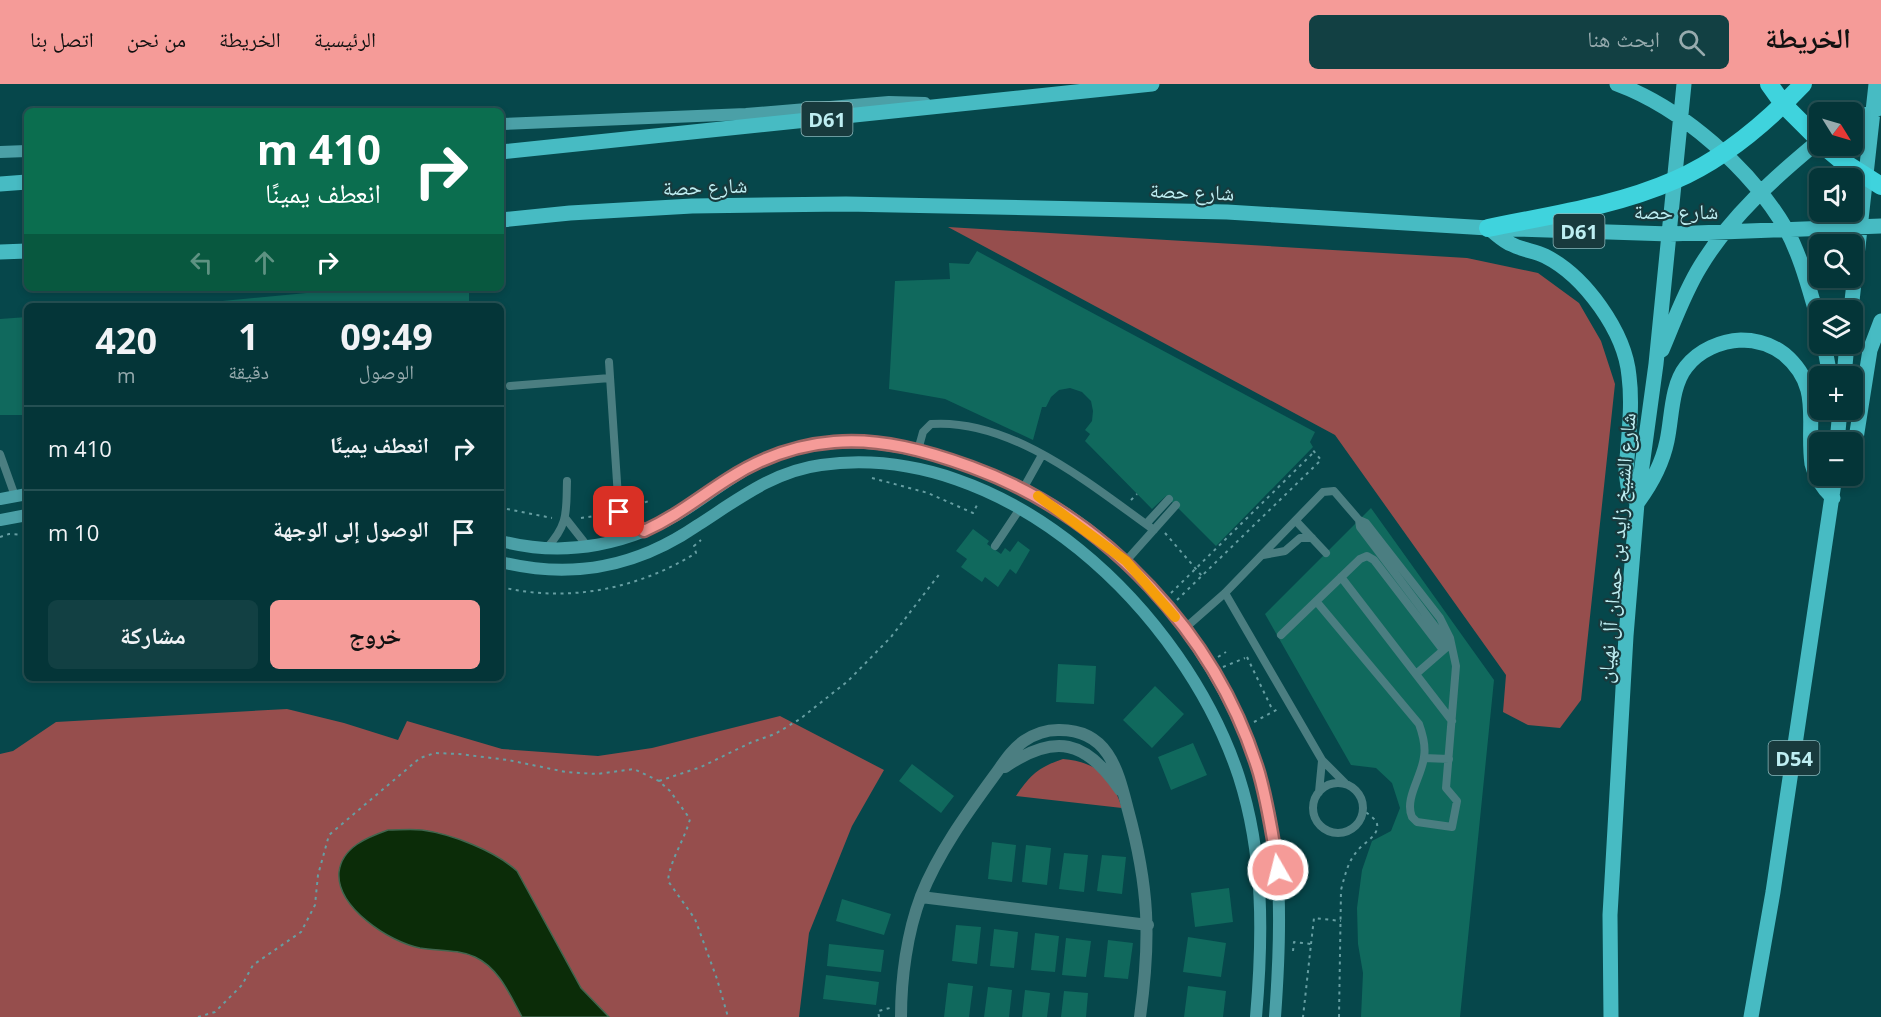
<!DOCTYPE html>
<html lang="ar">
<meta charset="utf-8">
<style>
body{margin:0;font-family:"Open Sans","Noto Naskh Arabic",sans-serif;background:#124043;color:#f1f3f6;direction:rtl;height:100vh;display:flex;flex-direction:column;font-size:22px;white-space:nowrap}
*{box-sizing:border-box;margin:0}
p{font-size:20px;color:#97abae}
.icon{flex:none;width:33px;height:33px;fill:none;stroke:currentColor;stroke-width:2;stroke-linecap:round;stroke-linejoin:round}
.map{position:relative;flex:1;overflow:hidden;direction:ltr}
.side{position:absolute;left:24px;top:219px;width:480px;height:378px;display:flex;flex-direction:column;background:#043538;border-radius:9px;box-shadow:0 3px 9px #0003,0 0 0 2px #255053;direction:rtl}
.side>*{flex:none}
.banner{position:absolute;left:24px;top:24px;width:480px;height:183px;border-radius:9px;box-shadow:0 3px 9px #0003,0 0 0 2px #255053;direction:rtl;background:#0b6e4f;color:#fff;overflow:hidden}
.needle{width:39px;rotate:127deg}
.controls{position:absolute;left:1809px;top:18px;display:grid;gap:12px}
.controls a{display:grid;place-items:center;width:54px;height:54px;border-radius:9px;background:#043538;box-shadow:0 3px 9px #0003,0 0 0 2px #255053;font-size:30px}
.pin{position:absolute;display:grid;place-items:center;width:51px;height:51px;color:#fff;margin:-26px;border-radius:12px;box-shadow:0 3px 9px #0006}
.me{position:absolute;width:66px;margin:-33px;rotate:352deg;stroke-linejoin:round;filter:drop-shadow(0 0 4px #0008)}
.turn{display:flex;align-items:center;gap:21px;height:126px;padding:0 24px;font-size:27px}
.turn .icon{width:78px;height:78px;stroke-width:2.5}
.turn b{display:block;font-size:42px;line-height:51px}
.lanes{display:flex;align-items:center;height:57px;padding:0 24px;background:#0003;justify-content:center;gap:30px;direction:ltr}
.lanes .off{opacity:.35}
.eta{display:flex;justify-content:space-evenly;align-items:center;height:102px;text-align:center}
.eta b{font-size:36px;font-weight:700;line-height:42px}
.cta{display:flex;gap:12px;margin-top:auto;padding:12px 24px}
.cta a{flex:1;height:69px;border-radius:9px;background:#f59b98;color:#111;font-size:24px;font-weight:700;line-height:69px;text-align:center}
.cta a+a{background:#124043;color:#f1f3f6}
ul{padding:0;list-style:none}
li{display:flex;align-items:center;gap:18px;height:84px;padding:0 24px;border-top:2px solid #255053}
li div{flex:1}
li b{display:block;font-size:22px}
li em{font-style:normal}
header{display:flex;align-items:center;gap:36px;box-sizing:border-box;height:84px;padding:0 30px;background:#f59b98;color:#111}
header strong{font-size:28px}
nav{display:flex;gap:33px;margin-inline-start:auto;font-size:21px}
.search{width:420px;height:54px;background:#124043;display:flex;align-items:center;gap:15px;box-sizing:border-box;padding:0 21px;border-radius:9px;color:#97abae;font-size:22px}
.map>svg:first-child{display:block}
</style>
<header>
<strong>الخريطة</strong>
<div class="search"><svg class="icon" aria-label="search" viewBox="0 0 24 24"><circle cx="10" cy="10" r="6"/><path d="M15 15l6 6"/></svg>ابحث هنا</div>
<nav><a>الرئيسية</a><a>الخريطة</a><a>من نحن</a><a>اتصل بنا</a></nav>
</header>
<div class="map">
<svg width="1881" height="933" viewBox="0 0 1881 933">
<rect width="100%" height="100%" fill="#06474b"/>
<!-- green -->
<path fill="#964e4d" d="M 948,143 L 1467,174 L 1538,189 L 1579,219 L 1601,257 L 1615,300 L 1581,616 L 1560,644 L 1528,641 L 1503,628 L 1506,591 L 1335,351 Z
M 287,625 L 344,639 L 398,656 L 407,637 L 502,665 L 598,672 L 652,664 L 780,632 L 884,686 L 852,742 L 809,849 L 799,933 L 0,933 L 0,670 L 13,667 L 56,638 Z
M 1063,675 C 1096,678 1112,692 1122,724 L 1016,712 C 1030,691 1039,683 1063,675 Z"/>
<!-- water -->
<path fill="#0b2c08" stroke="#41664e" stroke-width="1.5" d="M 388,746 C 399,746 411,745 422,746 C 452,750 495,767 517,787 L 581,904 L 609,933 L 522,933 C 510,911 499,884 475,873 C 458,865 438,867 420,864 C 389,858 336,823 339,788 C 342,763 368,753 388,746 Z"/>
<!-- building -->
<path fill="#10695d" d="M 977,167 L 1315,348 L 1310,358 L 1313,363 L 1216,462 L 1166,412 L 1152,425 L 1085,357 L 1090,350 L 1085,346 L 1092,337 L 1093,327 L 1091,317 L 1082,308 L 1070,304 L 1059,306 L 1051,313 L 1046,323 L 1042,323 L 1033,356 L 945,315 L 889,305 L 895,197 L 950,195 L 949,179 L 969,180 Z
M 359,204 L 469,204 L 469,222 L 171,222 Z
M 27,233 L 27,331 L 0,331 L 0,235 Z
M 1371,424 L 1494,596 L 1460,933 L 1361,933 L 1363,889 L 1358,860 L 1357,824 L 1362,786 L 1372,757 L 1391,747 L 1400,724 L 1392,699 L 1376,684 L 1351,681 L 1265,530 Z
M 973,445 L 989,457 L 987,460 L 1001,470 L 1005,464 L 1010,468 L 1018,457 L 1030,466 L 1016,490 L 1010,485 L 998,503 L 985,493 L 982,498 L 961,483 L 967,475 L 956,467 Z
M 1058,580 L 1096,582 L 1094,620 L 1056,618 Z
M 1155,602 L 1184,630 L 1152,664 L 1123,636 Z
M 1193,659 L 1207,691 L 1171,706 L 1158,673 Z
M 912,680 L 954,712 L 941,729 L 899,697 Z
M 992,758 L 1016,761 L 1012,798 L 988,795 Z
M 1026,761 L 1051,764 L 1047,801 L 1022,798 Z
M 1064,769 L 1088,771 L 1084,808 L 1059,805 Z
M 1102,771 L 1126,773 L 1122,810 L 1097,807 Z
M 1229,804 L 1233,838 L 1195,843 L 1191,809 Z
M 842,815 L 891,830 L 884,851 L 836,837 Z
M 956,841 L 981,843 L 977,880 L 952,877 Z
M 994,845 L 1018,848 L 1014,884 L 990,882 Z
M 1035,849 L 1059,852 L 1055,888 L 1031,886 Z
M 1188,853 L 1226,859 L 1221,893 L 1183,888 Z
M 1066,854 L 1091,857 L 1086,893 L 1062,891 Z
M 1108,856 L 1133,859 L 1128,895 L 1104,893 Z
M 829,860 L 884,866 L 881,888 L 827,882 Z
M 826,891 L 879,898 L 876,921 L 823,915 Z
M 948,899 L 973,902 L 969,933 L 944,933 Z
M 1188,902 L 1226,907 L 1223,933 L 1184,933 Z
M 988,903 L 1012,906 L 1009,933 L 984,933 Z
M 1025,906 L 1050,909 L 1047,933 L 1022,933 Z
M 1064,907 L 1088,909 L 1086,933 L 1061,933 Z"/>
<g fill="none" stroke-linecap="round" stroke-linejoin="round">
<!-- path -->
<path stroke="#669ea2" stroke-width="2" stroke-dasharray="3 4.5" stroke-linecap="butt" d="M 872,394 L 928,409 L 973,429 L 978,419
M 1131,416 L 1137,410
M 631,424 L 651,416
M 507,425 L 552,434
M 581,434 L 608,430
M 1165,449 L 1202,492
M 0,453 L 9,450 L 27,451
M 501,503 C 568,519 638,505 696,469 L 694,462 L 701,456
M 1171,509 L 1314,368
M 1177,516 L 1321,376 L 1312,365
M 1218,573 L 1226,568
M 1247,573 L 1273,627
M 1223,583 L 1245,574
M 1254,638 L 1278,625
M 659,697 L 701,683 L 752,658 L 775,650 L 800,635 L 848,597 L 891,553 L 941,488
M 1311,860 L 1314,834 L 1341,837
M 1293,867 L 1294,858 L 1311,860 L 1303,933
M 198,933 L 215,928 L 242,901 L 253,881 L 301,848 L 315,821 L 318,791 L 329,751 L 420,674 L 435,669 L 459,670 L 508,676 L 566,688 L 597,690 L 634,685 L 659,697 L 670,707 L 690,735 C 684,757 670,776 668,797 L 695,835 L 717,895 L 728,933
M 879,933 L 878,927 L 890,924
M 1339,933 L 1341,806 C 1345,791 1348,777 1358,766 C 1364,759 1376,753 1377,744 C 1379,736 1369,731 1363,726"/>
<!-- lane -->
<path stroke="#4b7e81" stroke-width="8" d="M 510,302 L 610,294
M 918,366 L 923,348 L 931,340 C 1012,334 1092,402 1154,446
M 0,370 L 15,412
M 1023,405 L 1042,371
M 619,428 L 644,447
M 566,435 L 588,463
M 1359,436 L 1360,443 L 1449,561
M 1296,437 L 1326,469
M 1146,440 L 1169,415
M 606,459 L 617,439 L 619,428 L 609,278
M 995,462 L 1019,426
M 546,465 C 569,440 566,428 567,397
M 1263,471 L 1285,467 L 1300,454 L 1312,454
M 1126,477 L 1176,421
M 1341,493 L 1452,637
M 1225,509 L 1322,676 L 1345,699
M 1184,545 L 1225,509 L 1323,408 L 1334,407 L 1359,436 L 1366,439 L 1440,534 L 1450,554 L 1456,582 L 1446,704 L 1457,717 L 1452,743 L 1417,738 L 1412,733 C 1404,715 1422,692 1424,673 C 1426,662 1423,651 1419,640 L 1316,517
M 1281,551 L 1360,475 L 1367,472 L 1374,476 L 1443,566
M 1416,590 L 1447,563
M 1424,674 L 1449,675
M1313 724a25 25 0 1 1 50 0a25 25 0 1 1-50 0Z
M 1319,708 L 1322,677"/>
<!-- street -->
<path stroke="#4b7e81" stroke-width="12" d="M 1005,683 C 1055,649 1086,656 1120,706
M 921,813 L 1148,841
M 901,933 C 901,894 907,849 921,812 C 938,769 967,729 994,692 C 1003,680 1011,666 1024,657 C 1033,651 1046,646 1058,646 C 1109,645 1118,687 1128,726 C 1149,803 1151,854 1140,933"/>
<!-- secondary -->
<path stroke="#4ba0a7" stroke-width="12" d="M 501,40 L 746,30 L 889,18 L 925,19
M 0,68 L 27,67
M 0,415 L 27,410
M 0,436 L 27,431
M 501,457 C 565,474 632,461 688,424 C 723,401 754,375 796,365 C 853,351 909,361 964,381 C 988,389 1013,399 1035,411 C 1139,467 1221,576 1258,686 C 1284,766 1281,850 1275,933
M 501,478 C 573,496 637,483 698,441 C 737,416 774,387 821,381 C 1006,355 1185,528 1239,693 C 1264,771 1263,852 1256,933"/>
<!-- primary -->
<path stroke="#47bbc3" stroke-width="15" d="M 1617,0 C 1682,24 1751,85 1786,145 C 1802,174 1810,209 1820,241
M 1852,38 L 1881,23
M 501,68 L 1152,0
M 0,100 L 27,98
M 501,136 L 570,129 L 692,122 L 846,120 L 1227,128 L 1488,144 L 1670,150 L 1881,142
M 1488,144 C 1496,149 1503,157 1511,160 C 1522,166 1535,167 1545,172 C 1585,192 1625,248 1629,292 C 1633,323 1628,357 1626,388 L 1628,402 L 1637,419
M 0,168 L 27,167
M 1851,226 L 1876,0
M 1824,260 L 1830,292
M 1662,266 C 1674,238 1684,209 1700,183 C 1730,133 1775,93 1820,56
M 1844,292 L 1847,260
M 1837,358 L 1840,326
M 1852,380 L 1870,266 L 1881,237
M 1638,418 C 1652,399 1662,381 1667,357 C 1672,334 1671,302 1686,283 C 1699,266 1721,257 1741,256 C 1756,256 1772,261 1784,270 C 1823,303 1806,337 1812,380 C 1815,394 1823,404 1833,414
M 1611,933 L 1610,831 L 1626,552 L 1637,419 L 1656,280 L 1684,0
M 1751,933 L 1773,808 L 1835,392"/>
<!-- highway -->
<path stroke="#3fd3dd" stroke-width="18" d="M 1769,0 L 1784,21 L 1820,57
M 1824,62 L 1842,77 L 1881,102
M 1488,144 C 1551,131 1616,122 1675,96 C 1724,75 1767,38 1803,0"/>
</g>
<g fill="none" stroke-linecap="round" stroke-linejoin="round">
<defs>
<path id="route" d="M 619,428 L 644,447 C 677,432 698,414 728,395 C 759,375 796,361 834,358 C 881,354 927,367 971,383 C 1106,432 1217,551 1259,689 C 1268,721 1273,753 1278,786"/>
</defs>
<!-- route casing -->
<use href="#route" stroke="#9f6563" stroke-width="15"/>
<!-- route -->
<use href="#route" stroke="#f59b98" stroke-width="10"/>
<!-- slow -->
<path stroke="#f59e0b" stroke-width="10" d="M 1038,412 L 1126,477 L 1175,533"/>
</g>
<g text-anchor="middle" dominant-baseline="central" stroke-width="4.5" stroke-linejoin="round" paint-order="stroke">
<!-- shield labels -->
<g fill="#183a3d" stroke="#8cb8bc" stroke-width="1.5">
<rect x="801.5" y="18" width="51" height="34" rx="4.5"/>
<rect x="1553.5" y="130" width="51" height="34" rx="4.5"/>
<rect x="1768.5" y="657" width="51" height="34" rx="4.5"/>
</g>
<g font-size="20" font-weight="bold" fill="#beeef2">
<text x="827" y="35">D61</text>
<text x="1579" y="147">D61</text>
<text x="1794" y="674">D54</text>
</g>
<!-- street labels -->
<g font-size="21" fill="#beeef2" stroke="#183a3d">
<text transform="translate(705 102) rotate(-2)">شارع حصة</text>
<text transform="translate(1192 107) rotate(2)">شارع حصة</text>
<text x="1676" y="127">شارع حصة</text>
<text transform="translate(1616 464) rotate(-85)">شارع الشيخ زايد بن حمدان آل نهيان</text>
</g>
</g>
</svg>
<div class="controls">
<a><svg class="needle" viewBox="-14 -14 28 28"><path d="M0-13l5 13h-10z" fill="#e53935"/><path d="M0 13l5-13h-10z" fill="#97abae"/></svg></a>
<a><svg class="icon" aria-label="sound" viewBox="0 0 24 24"><path d="M4 9h4l5-4v14l-5-4H4zM17 9q2 3 0 6"/></svg></a>
<a><svg class="icon" aria-label="search" viewBox="0 0 24 24"><circle cx="10" cy="10" r="6"/><path d="M15 15l6 6"/></svg></a>
<a><svg class="icon" aria-label="layers" viewBox="0 0 24 24"><path d="M12 4l9 5-9 5-9-5zM3 14l9 5 9-5"/></svg></a>
<a>+</a>
<a>−</a>
</div>
<div class="pin" style="left:619px;top:428px;background:#d93025"><svg class="icon" aria-label="arrive" viewBox="0 0 24 24"><path d="M6 21V4h12l-3 4 3 4H6"/></svg></div>
<svg class="me" style="left:1278px;top:786px" viewBox="-20 -20 40 40"><circle r="17" fill="#f59b98" stroke="#fff" stroke-width="3"/><path d="M0-11L8 9 0 5-8 9z" fill="#fff"/></svg>
<div class="banner">
<div class="turn"><svg class="icon" aria-label="right" viewBox="0 0 24 24"><path d="M7 20v-9h11M14 6l5 5-5 5"/></svg><div><b>410 m</b>انعطف يمينًا</div></div>
<div class="lanes"><svg class="icon off" aria-label="left" viewBox="0 0 24 24"><path d="M17 20v-9H6M10 6l-5 5 5 5"/></svg><svg class="icon off" aria-label="ahead" viewBox="0 0 24 24"><path d="M12 20V5M6 11l6-6 6 6"/></svg><svg class="icon" aria-label="right" viewBox="0 0 24 24"><path d="M7 20v-9h11M14 6l5 5-5 5"/></svg></div>
</div>
<section class="side">
<div class="eta">
<div><b>09:49</b><p>الوصول</p></div>
<div><b>1</b><p>دقيقة</p></div>
<div><b>420</b><p>m</p></div>
</div>
<ul>
<li><svg class="icon" aria-label="right" viewBox="0 0 24 24"><path d="M7 20v-9h11M14 6l5 5-5 5"/></svg><div><b>انعطف يمينًا</b></div><em>410 m</em></li>
<li><svg class="icon" aria-label="arrive" viewBox="0 0 24 24"><path d="M6 21V4h12l-3 4 3 4H6"/></svg><div><b>الوصول إلى الوجهة</b></div><em>10 m</em></li>
</ul>
<div class="cta"><a>خروج</a><a>مشاركة</a></div>
</section>
</div>
